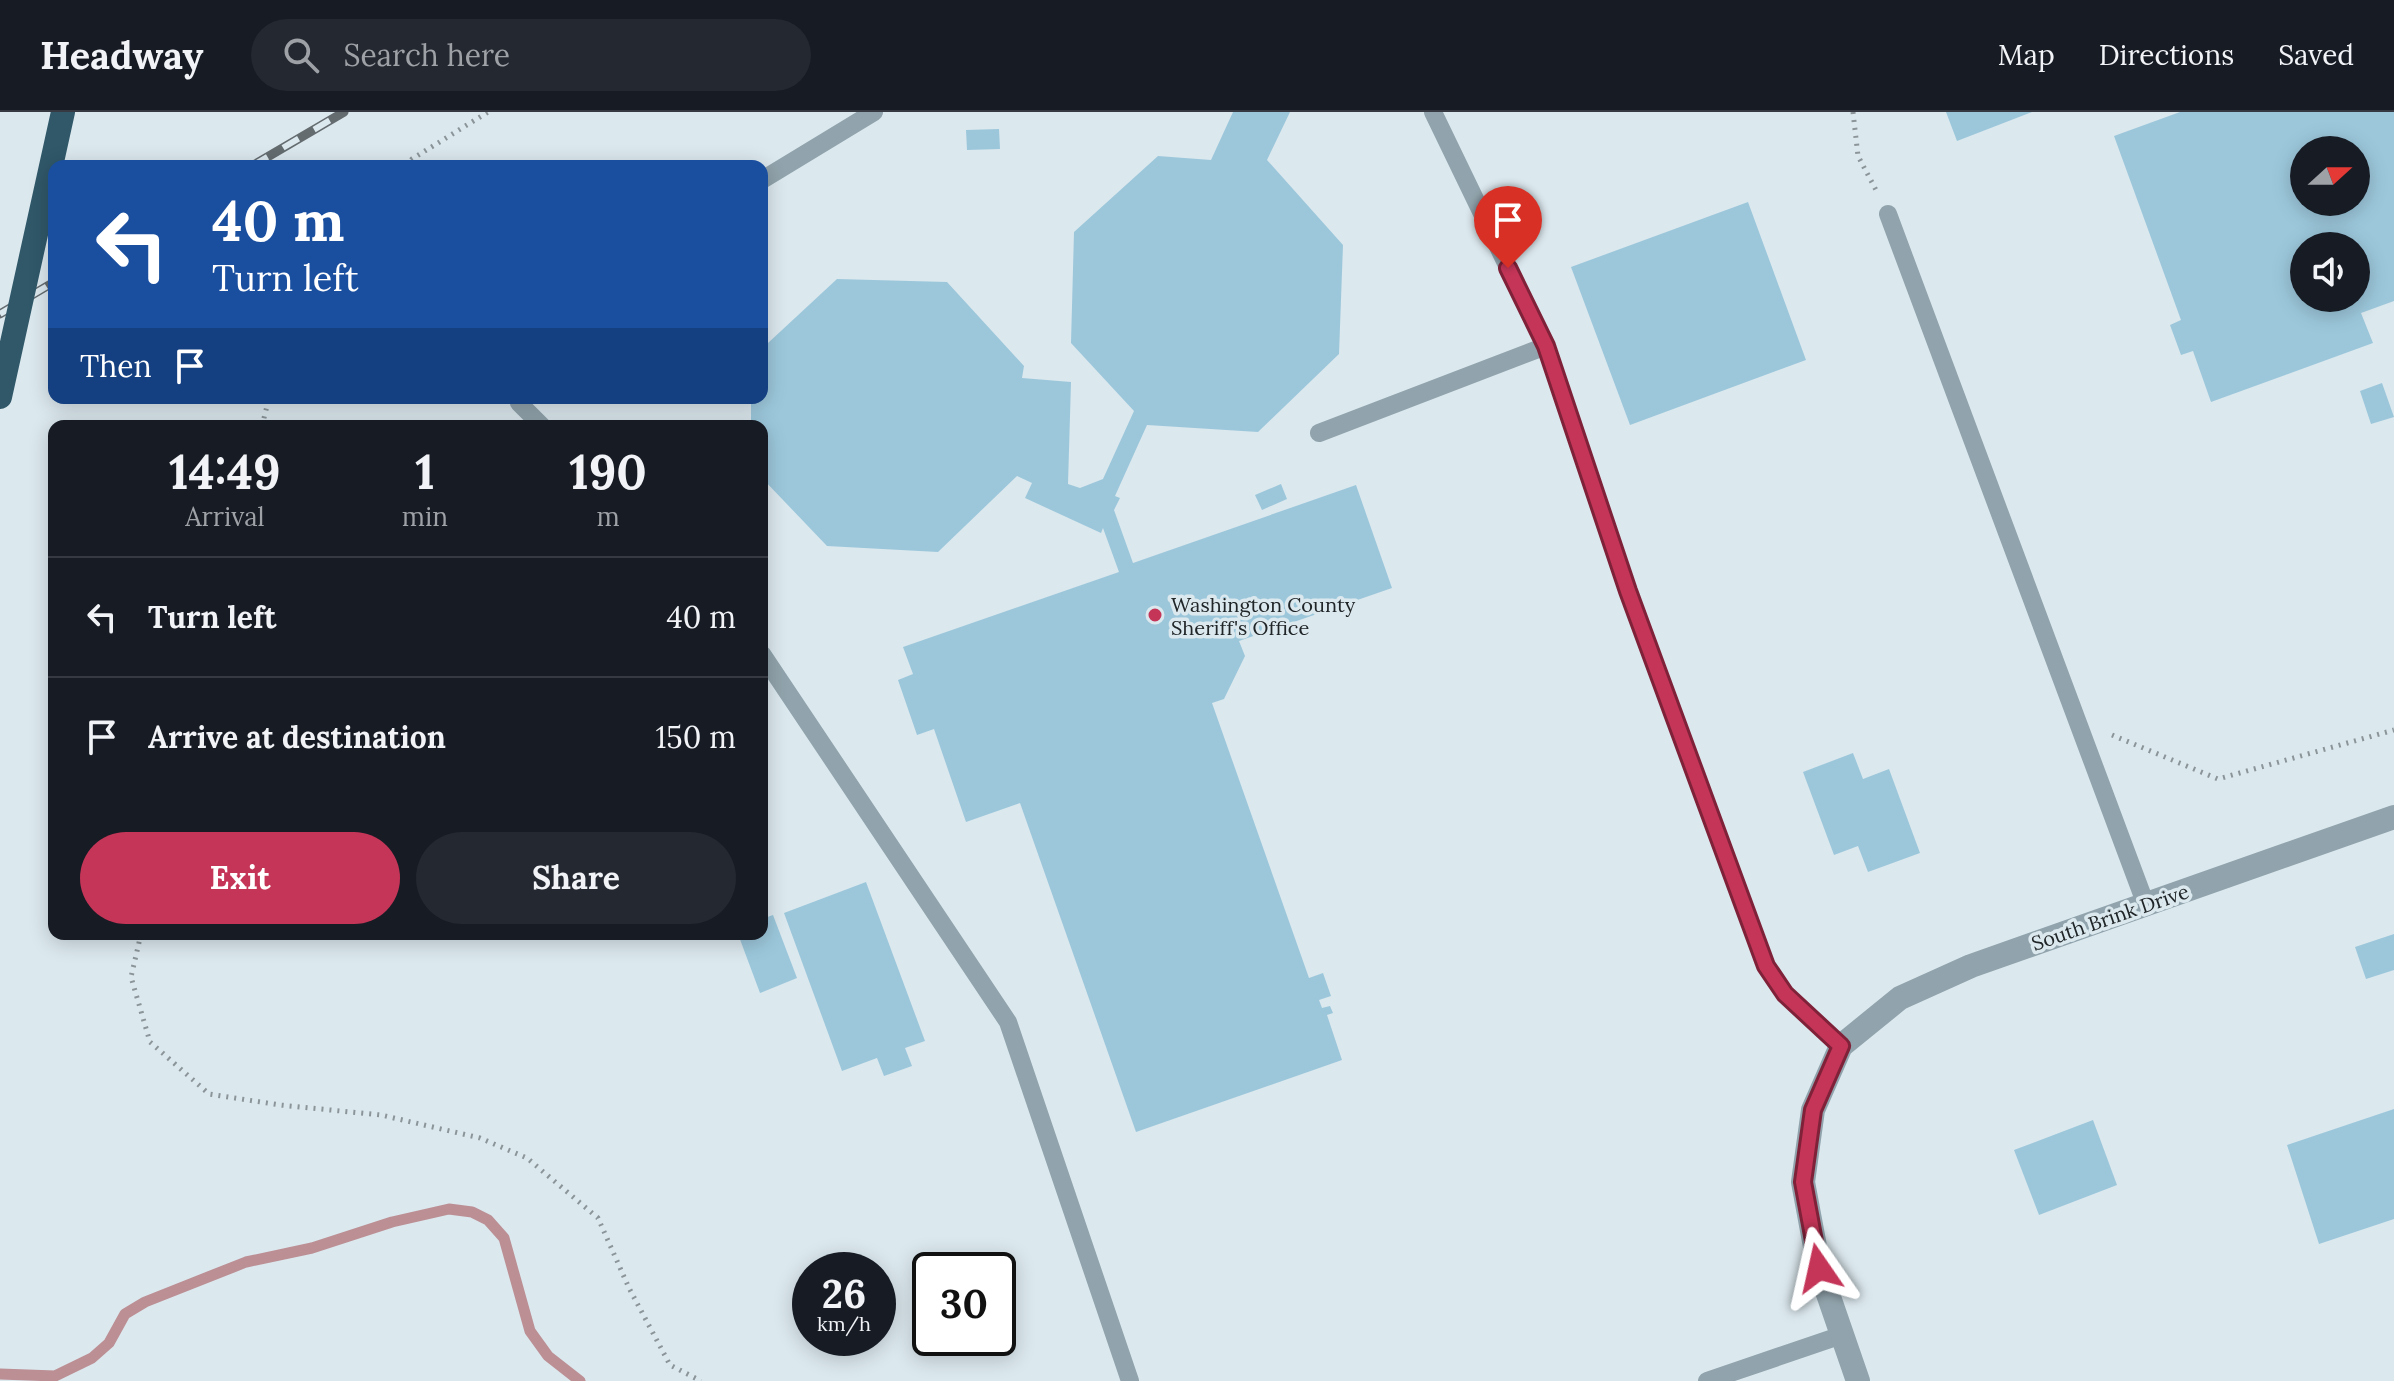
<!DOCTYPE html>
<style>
body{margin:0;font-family:Lora,serif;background:#242831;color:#f1f3f6;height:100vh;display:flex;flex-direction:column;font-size:30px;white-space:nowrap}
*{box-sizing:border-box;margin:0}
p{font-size:26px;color:#9ea1a6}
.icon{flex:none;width:44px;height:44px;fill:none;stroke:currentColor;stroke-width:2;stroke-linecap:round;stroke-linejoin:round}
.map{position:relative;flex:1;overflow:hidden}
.side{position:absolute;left:48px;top:308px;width:720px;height:520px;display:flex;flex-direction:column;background:#171b24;border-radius:16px;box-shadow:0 4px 20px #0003}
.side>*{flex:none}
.banner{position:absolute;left:48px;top:48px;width:720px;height:244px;border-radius:16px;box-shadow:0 4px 20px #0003;background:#1a4fa0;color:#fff;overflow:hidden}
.needle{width:52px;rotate:69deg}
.controls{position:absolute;left:2290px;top:24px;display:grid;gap:16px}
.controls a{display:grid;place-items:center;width:80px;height:80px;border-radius:50%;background:#171b24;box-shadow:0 4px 20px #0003;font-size:40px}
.speed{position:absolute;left:792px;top:1140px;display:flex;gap:16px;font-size:40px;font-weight:700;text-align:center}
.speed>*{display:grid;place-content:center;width:104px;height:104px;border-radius:50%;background:#171b24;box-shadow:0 4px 20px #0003;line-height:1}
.speed small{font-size:20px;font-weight:400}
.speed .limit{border:4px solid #111;border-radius:12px;background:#fff;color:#111}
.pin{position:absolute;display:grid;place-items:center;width:68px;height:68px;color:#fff;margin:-82px -34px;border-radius:50% 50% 50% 0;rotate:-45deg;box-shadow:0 0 8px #0007}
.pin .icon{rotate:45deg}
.me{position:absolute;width:88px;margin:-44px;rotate:349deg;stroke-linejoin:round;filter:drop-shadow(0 0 6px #0008)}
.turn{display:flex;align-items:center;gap:28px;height:168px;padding:0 32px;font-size:36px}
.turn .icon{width:104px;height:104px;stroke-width:2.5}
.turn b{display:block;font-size:56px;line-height:68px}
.then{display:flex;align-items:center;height:76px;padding:0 32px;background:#0003;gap:16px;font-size:30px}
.eta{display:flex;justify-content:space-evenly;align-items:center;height:136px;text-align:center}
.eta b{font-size:48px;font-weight:700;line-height:56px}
.action{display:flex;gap:16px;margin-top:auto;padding:16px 32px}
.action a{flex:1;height:92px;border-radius:48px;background:#c43558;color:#fff;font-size:32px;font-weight:700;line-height:92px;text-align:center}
.action a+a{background:#242831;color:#f1f3f6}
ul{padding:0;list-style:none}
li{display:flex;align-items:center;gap:24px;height:120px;padding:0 32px;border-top:2px solid #363941}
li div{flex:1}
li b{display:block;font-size:30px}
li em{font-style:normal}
header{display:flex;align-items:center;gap:48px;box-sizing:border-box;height:112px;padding:0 40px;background:#171b24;border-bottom:2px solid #363941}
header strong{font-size:38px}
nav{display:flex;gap:44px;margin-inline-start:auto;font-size:28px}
.search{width:560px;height:72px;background:#242831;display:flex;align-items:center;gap:20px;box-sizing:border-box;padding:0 28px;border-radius:44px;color:#9ea1a6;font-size:30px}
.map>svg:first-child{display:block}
</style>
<header>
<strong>Headway</strong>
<div class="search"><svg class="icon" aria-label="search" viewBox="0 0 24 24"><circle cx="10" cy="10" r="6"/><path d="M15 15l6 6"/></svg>Search here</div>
<nav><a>Map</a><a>Directions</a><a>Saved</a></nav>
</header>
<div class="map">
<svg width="2394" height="1269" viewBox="0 0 2394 1269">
<rect width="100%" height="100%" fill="#dbe8ee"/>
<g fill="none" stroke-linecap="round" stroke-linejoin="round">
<!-- stream -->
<path stroke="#bb8f94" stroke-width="11" d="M 0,1262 L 55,1264 L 92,1246 L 109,1231 L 125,1202 L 145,1190 L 246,1150 L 312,1136 L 392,1110 L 449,1097 L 472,1100 L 488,1108 L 504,1126 L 530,1219 L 548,1244 L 580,1269"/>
</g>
<!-- building -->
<path fill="#9cc7db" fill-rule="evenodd" d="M 1233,0 L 1290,0 L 1267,48 L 1343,133 L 1339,242 L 1258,320 L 1147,313 L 1115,384 L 1120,386 L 1114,398 L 1133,451 L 1356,373 L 1392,476 L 1239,529 L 1245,544 L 1224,587 L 1212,591 L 1309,866 L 1323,861 L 1331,884 L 1319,888 L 1322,896 L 1330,894 L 1333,901 L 1327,903 L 1342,948 L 1136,1020 L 1020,691 L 966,710 L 934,617 L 917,623 L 898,568 L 913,562 L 903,535 L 1119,460 L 1103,416 L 1101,421 L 1025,386 L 1032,371 L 1017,364 L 938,440 L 827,434 L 762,366 L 762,314 L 751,314 L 751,292 L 738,286 L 762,286 L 762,228 L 768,231 L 837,167 L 947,170 L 1024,254 L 1022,266 L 1071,270 L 1068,372 L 1080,376 L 1103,367 L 1134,299 L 1071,231 L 1074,120 L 1158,44 L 1211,48 Z
M 1946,0 L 2032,0 L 1957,29 Z
M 2180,0 L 2394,0 L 2394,189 L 2361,201 L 2373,231 L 2211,290 L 2193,239 L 2181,243 L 2170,213 L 2181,208 L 2114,24 ZM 2304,38 L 2356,38 L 2356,90 L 2304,90 ZM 2304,134 L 2356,134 L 2356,186 L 2304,186 Z
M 999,17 L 1000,37 L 967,38 L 966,18 Z
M 1748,90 L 1806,248 L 1630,313 L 1571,155 Z
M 2382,271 L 2394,305 L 2371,312 L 2360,279 Z
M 1281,372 L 1287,387 L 1262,398 L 1255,383 Z
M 1853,641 L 1863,667 L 1889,657 L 1920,741 L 1868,760 L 1858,734 L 1834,743 L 1803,660 Z
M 866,770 L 925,929 L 905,936 L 912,954 L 884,964 L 877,946 L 842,959 L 784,801 Z
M 773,803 L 797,866 L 760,881 L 738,822 L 762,822 L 762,807 Z
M 2394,822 L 2394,858 L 2366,867 L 2355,835 Z
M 2394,997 L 2394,1107 L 2319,1132 L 2287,1033 Z
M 2093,1008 L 2117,1073 L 2039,1103 L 2014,1038 Z"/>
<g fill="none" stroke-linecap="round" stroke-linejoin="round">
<!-- path -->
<path stroke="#8b9599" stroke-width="5" stroke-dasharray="2 6" stroke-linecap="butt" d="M 1853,0 L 1858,44 L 1876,78
M 406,54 L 412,47 L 488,0
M 262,314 L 269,286
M 2112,623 L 2218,667 L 2394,618
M 141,822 L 131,865 L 150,930 L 209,982 L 280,993 L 381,1003 L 480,1026 L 527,1046 L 598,1106 L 629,1176 L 670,1253 L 701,1269"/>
<!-- lane -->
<path stroke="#91a3ac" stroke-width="18" d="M 1433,0 L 1546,234 L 1628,479 L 1766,854 L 1785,882 L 1841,934
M 762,68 L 874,0
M 1888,102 L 2146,793
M 521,286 L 519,291 L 542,314
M 1319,321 L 1546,234
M 762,542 L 1008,910 L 1130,1269
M 1707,1269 L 1842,1223"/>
<!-- street -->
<path stroke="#91a3ac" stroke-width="24" d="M 1858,1269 L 1819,1156 L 1803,1070 L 1813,998 L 1841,934 L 1900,886 L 1971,854 L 2394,705"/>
<defs>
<path id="rail" d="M 252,54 L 344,0
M 0,202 L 54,170"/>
</defs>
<!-- rail casing -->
<use href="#rail" stroke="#646c70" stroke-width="9"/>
<!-- rail -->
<use href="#rail" stroke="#dbe8ee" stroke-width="6" stroke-dasharray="18" stroke-linecap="butt"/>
<!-- highway-bridge -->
<path stroke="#305869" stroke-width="24" d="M 0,285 L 63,0"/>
</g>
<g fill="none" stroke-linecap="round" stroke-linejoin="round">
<defs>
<path id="route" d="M 1508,156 L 1546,234 L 1628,479 L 1766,854 L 1785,882 L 1841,934 L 1813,998 L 1803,1070 L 1819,1156"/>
</defs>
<!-- route casing -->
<use href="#route" stroke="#7f2239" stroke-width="20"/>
<!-- route -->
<use href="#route" stroke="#c43558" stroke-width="14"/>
</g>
<!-- markers -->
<circle fill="#c43558" stroke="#dbe8ee" stroke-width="3" cx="1155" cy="503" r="8"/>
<g text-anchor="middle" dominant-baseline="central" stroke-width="7" stroke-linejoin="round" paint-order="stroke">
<!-- poi labels -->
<g font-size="20" fill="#202527" stroke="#dbe8ee" text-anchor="start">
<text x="1171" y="492">Washington County<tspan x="1171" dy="23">Sheriff's Office</tspan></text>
</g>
<!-- street labels -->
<g font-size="20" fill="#202527" stroke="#dbe8ee">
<text transform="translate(2110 805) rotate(-19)">South Brink Drive</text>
</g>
</g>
</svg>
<div class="controls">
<a><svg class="needle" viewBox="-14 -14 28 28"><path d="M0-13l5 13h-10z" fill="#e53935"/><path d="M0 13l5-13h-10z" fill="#9ea1a6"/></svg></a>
<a><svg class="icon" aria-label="sound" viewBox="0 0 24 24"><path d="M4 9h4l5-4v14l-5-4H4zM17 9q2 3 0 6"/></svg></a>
</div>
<div class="speed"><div>26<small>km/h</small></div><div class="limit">30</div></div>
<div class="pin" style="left:1508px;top:156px;background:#d93025"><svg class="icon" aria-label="arrive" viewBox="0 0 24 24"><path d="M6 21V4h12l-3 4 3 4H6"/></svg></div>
<svg class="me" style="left:1819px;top:1156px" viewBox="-20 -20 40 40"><path d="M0-17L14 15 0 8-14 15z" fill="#c43558" stroke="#fff" stroke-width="4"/></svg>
<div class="banner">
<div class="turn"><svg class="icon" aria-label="left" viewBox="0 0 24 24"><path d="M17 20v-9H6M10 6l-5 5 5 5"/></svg><div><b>40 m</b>Turn left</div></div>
<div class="then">Then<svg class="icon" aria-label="arrive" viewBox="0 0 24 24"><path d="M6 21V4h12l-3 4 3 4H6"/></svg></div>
</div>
<section class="side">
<div class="eta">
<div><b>14:49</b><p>Arrival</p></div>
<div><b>1</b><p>min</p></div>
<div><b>190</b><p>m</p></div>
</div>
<ul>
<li><svg class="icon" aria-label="left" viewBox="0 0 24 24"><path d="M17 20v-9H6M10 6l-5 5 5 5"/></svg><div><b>Turn left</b></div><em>40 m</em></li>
<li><svg class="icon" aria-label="arrive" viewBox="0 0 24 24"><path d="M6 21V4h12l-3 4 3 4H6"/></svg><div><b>Arrive at destination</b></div><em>150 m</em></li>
</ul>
<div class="action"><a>Exit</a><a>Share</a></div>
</section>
</div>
